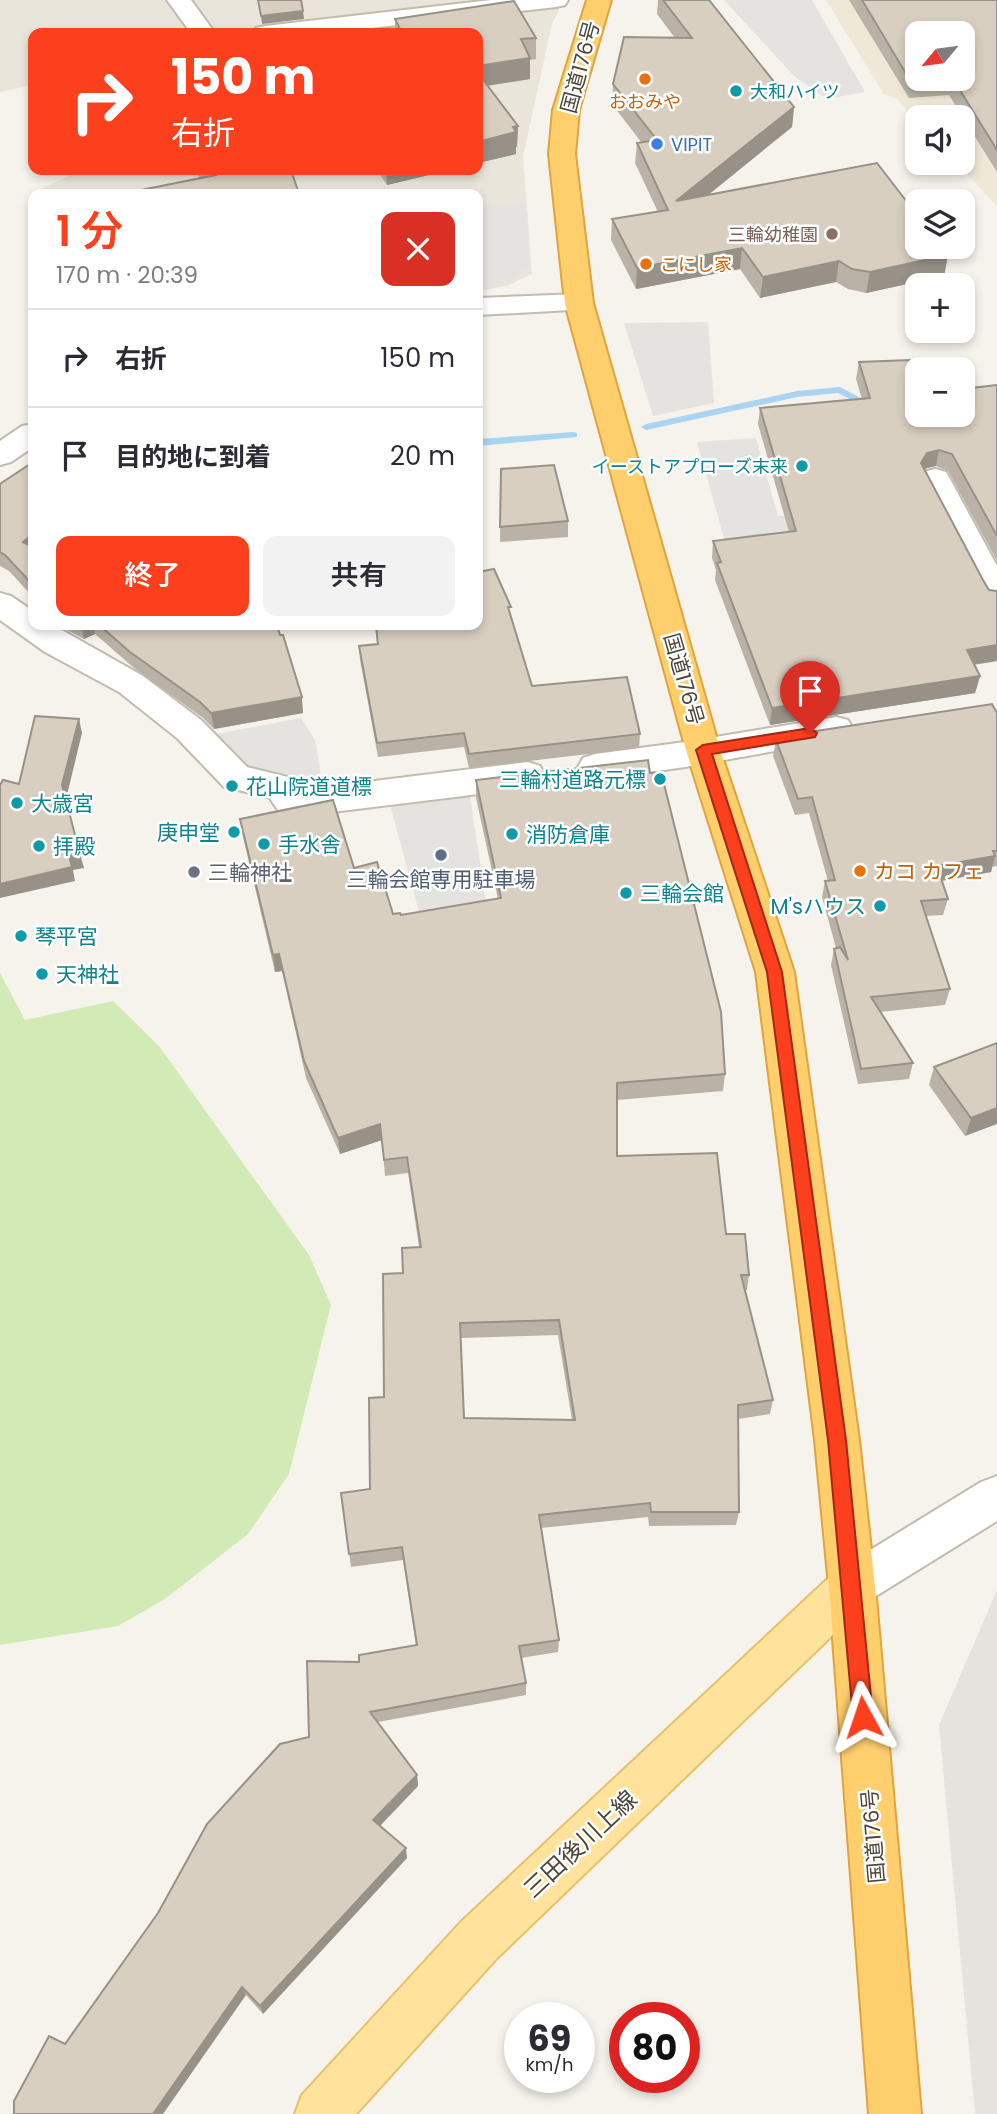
<!DOCTYPE html>
<html lang="ja">
<meta charset="utf-8">
<style>
body{margin:0;font-family:Poppins,"Noto Sans JP",sans-serif;background:#f2f2f3;color:#2b2b33;height:100vh;display:flex;flex-direction:column;font-size:26px;white-space:nowrap}
*{box-sizing:border-box;margin:0}
p{font-size:23px;color:#7c7c81}
.icon{flex:none;width:38px;height:38px;fill:none;stroke:currentColor;stroke-width:2;stroke-linecap:round;stroke-linejoin:round}
.map{position:relative;flex:1;overflow:hidden}
.sheet{position:absolute;left:28px;top:189px;width:455px;height:441px;display:flex;flex-direction:column;background:#fff;border-radius:14px;box-shadow:0 4px 10px #0003}
.sheet>*{flex:none}
.hud{position:absolute;left:28px;top:28px;width:455px;height:147px;border-radius:14px;box-shadow:0 4px 10px #0003;background:#fc3f1d;color:#fff;overflow:hidden}
.needle{width:46px;rotate:241deg}
.tools{position:absolute;left:905px;top:21px;display:grid;gap:14px}
.tools a{display:grid;place-items:center;width:70px;height:70px;border-radius:14px;background:#fff;box-shadow:0 4px 10px #0003;font-size:35px}
.speed{position:absolute;left:504px;top:2002px;display:flex;gap:14px;font-size:35px;font-weight:700;text-align:center}
.speed>*{display:grid;place-content:center;width:91px;height:91px;border-radius:50%;background:#fff;box-shadow:0 4px 10px #0003;line-height:1}
.speed small{font-size:18px;font-weight:400}
.speed .limit{border:10px solid #d22;background:#fff;color:#111}
.pin{position:absolute;display:grid;place-items:center;width:60px;height:60px;color:#fff;margin:-72px -30px;border-radius:50% 50% 50% 0;rotate:-45deg;box-shadow:0 0 7px #0007}
.pin .icon{rotate:45deg}
.me{position:absolute;width:77px;margin:-38px;rotate:355deg;stroke-linejoin:round;filter:drop-shadow(0 0 5px #0008)}
.turn{display:flex;align-items:center;gap:24px;height:147px;padding:0 28px;font-size:32px}
.turn .icon{width:91px;height:91px;stroke-width:2.5}
.turn b{display:block;font-size:49px;line-height:60px}
.round{display:grid;place-items:center;flex:none;width:74px;height:74px;border-radius:14px;background:#f2f2f3}
.overview{display:flex;align-items:center;justify-content:space-between;height:119px;padding:0 28px}
h1{font-size:42px;font-weight:600;line-height:52px;color:#fc3f1d}
.primary-button{display:flex;gap:14px;margin-top:auto;padding:14px 28px}
.primary-button a{flex:1;height:80px;border-radius:14px;background:#fc3f1d;color:#fff;font-size:28px;font-weight:600;line-height:80px;text-align:center}
.primary-button a+a{background:#f2f2f3;color:#2b2b33}
ul{padding:0;list-style:none}
li{display:flex;align-items:center;gap:21px;height:98px;padding:0 28px;border-top:2px solid #e1e1e2}
li div{flex:1}
li b{display:block;font-size:26px}
li em{font-style:normal}
.map>svg:first-child{display:block}
</style>
<div class="map">
<svg width="997" height="2114" viewBox="0 0 997 2114">
<rect width="100%" height="100%" fill="#f6f3ec"/>
<!-- residential -->
<path fill="#eae5da" d="M 0,0 L 564,0 L 552,24 L 523,156 L 532,274 L 509,285 L 478,292 L 478,194 L 47,194 L 42,188 L 82,170 L 478,170 L 478,33 L 33,33 L 33,85 L 0,92 Z"/>
<!-- industrial -->
<path fill="#e6e2dd" d="M 997,1590 L 997,2114 L 975,2114 L 939,1725 Z"/>
<!-- education -->
<path fill="#efe8d6" fill-rule="evenodd" d="M 826,0 L 997,0 L 997,206 L 957,163 L 962,163 L 962,117 L 917,117 L 917,121 L 897,99 L 884,94 ZM 917,33 L 962,33 L 962,79 L 917,79 Z"/>
<!-- green -->
<path fill="#d2eab5" d="M 0,973 L 25,1020 L 113,1001 L 159,1046 L 309,1255 L 331,1305 L 289,1474 L 248,1534 L 165,1599 L 118,1626 L 0,1645 Z"/>
<!-- parking -->
<path fill="#e5e3e0" d="M 724,0 L 812,0 L 865,92 L 827,99 L 794,76 Z
M 526,201 L 530,266 L 509,283 L 478,292 L 478,210 Z
M 708,322 L 714,403 L 653,416 L 624,323 Z
M 756,438 L 778,516 L 803,515 L 809,541 L 727,549 L 697,442 Z
M 301,718 L 315,740 L 321,775 L 307,778 L 242,766 L 211,735 Z
M 469,789 L 487,910 L 421,919 L 389,801 Z"/>
<g fill="none" stroke-linecap="round" stroke-linejoin="round">
<!-- stream -->
<path fill="#a9d4f2" fill-rule="evenodd" d="M 840,387 L 879,408 L 878,410 L 870,410 L 838,393 L 797,397 L 646,430 L 641,427 L 646,424 L 797,391 Z
M 573,432 L 577,433 L 577,437 L 478,446 L 478,439 Z"/>
<defs>
<path id="minor" d="M 167,0 L 191,0 L 215,33 L 191,33 Z
M 491,0 L 568,0 L 565,5 L 556,7 L 328,33 L 253,33 L 256,28 L 265,26 Z
M 579,294 L 589,297 L 593,303 L 589,309 L 478,315 L 478,298 Z
M 33,424 L 33,447 L 11,462 L 0,465 L 0,441 L 22,426 Z
M 935,469 L 946,472 L 950,479 L 997,566 L 997,607 L 986,604 L 981,596 L 920,479 L 924,472 Z
M 0,593 L 11,596 L 33,611 L 33,625 L 53,625 L 143,676 L 201,720 L 247,767 L 292,778 L 301,790 L 528,762 L 540,766 L 545,775 L 540,784 L 528,788 L 292,817 L 280,813 L 269,797 L 224,787 L 177,738 L 119,692 L 45,652 L 0,620 Z
M 836,717 L 848,720 L 853,729 L 848,738 L 685,767 L 595,780 L 583,776 L 578,767 L 583,758 L 595,754 L 685,742 Z
M 997,1476 L 997,1521 L 868,1601 L 852,1608 L 836,1601 L 829,1586 L 836,1571 L 981,1482 Z"/>
<path id="major" d="M 852,1564 L 868,1571 L 875,1586 L 868,1601 L 497,1958 L 356,2114 L 295,2114 L 302,2095 L 461,1922 L 836,1571 Z"/>
<path id="highway" d="M 587,0 L 611,0 L 579,110 L 575,154 L 593,303 L 720,750 L 794,972 L 859,1440 L 875,1586 L 921,2114 L 869,2114 L 829,1586 L 815,1440 L 756,972 L 686,750 L 565,303 L 549,154 L 553,110 Z"/>
</defs>
<!-- minor casing -->
<use href="#minor" stroke="#c2bbae" stroke-width="4"/>
<!-- major casing -->
<use href="#major" stroke="#e6c16a" stroke-width="4"/>
<!-- highway casing -->
<use href="#highway" stroke="#e0a43c" stroke-width="4"/>
<!-- minor -->
<use href="#minor" fill="#fff" fill-rule="evenodd"/>
<!-- major -->
<use href="#major" fill="#ffe39c" fill-rule="evenodd"/>
<!-- highway -->
<use href="#highway" fill="#ffcf6e" fill-rule="evenodd"/>
</g>
<!-- wall -->
<path fill="#bab2a6" fill-rule="evenodd" d="M 658,0 L 709,0 L 794,107 L 792,127 L 707,195 L 948,255 L 944,276 L 866,293 L 848,289 L 836,282 L 760,298 L 740,269 L 636,289 L 611,240 L 612,219 L 658,212 L 635,163 L 637,143 L 641,142 L 612,104 L 613,84 L 675,38 L 657,14 Z
M 849,0 L 997,0 L 997,172 L 949,95 L 909,98 ZM 962,33 L 962,79 L 917,79 Z
M 395,19 L 536,38 L 536,59 L 530,60 L 530,79 L 487,86 L 518,126 L 517,147 L 516,147 L 516,154 L 478,163 L 478,33 L 395,33 Z
M 194,170 L 291,170 L 200,178 Z
M 377,170 L 450,170 L 387,185 Z
M 859,362 L 917,415 L 997,385 L 997,561 L 948,471 L 936,466 L 924,469 L 997,661 L 974,665 L 980,676 L 975,693 L 770,725 L 715,580 L 716,570 L 712,558 L 713,541 L 789,532 L 758,424 L 760,408 L 862,399 L 856,379 Z
M 33,462 L 33,597 L 9,571 L 0,566 L 0,484 Z
M 501,469 L 568,521 L 568,537 L 500,542 Z
M 511,617 L 532,686 L 640,734 L 639,748 L 469,768 L 464,747 L 378,757 L 360,660 L 359,646 L 377,644 L 375,625 L 478,625 Z
M 58,625 L 277,625 L 303,713 L 214,729 L 203,718 L 134,668 L 95,634 L 84,639 Z
M 997,713 L 997,866 L 992,867 L 991,872 L 942,881 L 948,899 L 943,915 L 926,916 L 950,989 L 945,1005 L 880,1012 L 913,1063 L 909,1079 L 858,1084 L 831,965 L 834,949 L 836,948 L 822,897 L 825,881 L 828,881 L 809,813 L 795,815 L 773,756 L 776,740 L 783,739 L 783,736 Z
M 476,780 L 725,1074 L 723,1091 L 617,1100 L 617,1156 L 726,1234 L 749,1275 L 747,1290 L 745,1290 L 773,1400 L 770,1414 L 738,1419 L 739,1512 L 736,1525 L 649,1526 L 648,1517 L 541,1528 L 559,1640 L 558,1652 L 521,1658 L 526,1683 L 526,1695 L 378,1722 L 417,1775 L 418,1786 L 380,1826 L 407,1858 L 263,2014 L 246,1995 L 65,2044 L 309,1737 L 359,1662 L 416,1645 L 403,1560 L 351,1567 L 341,1493 L 370,1489 L 403,1273 L 419,1247 L 408,1173 L 385,1176 L 382,1140 L 340,1154 L 306,1078 L 282,971 L 275,972 L 243,837 L 240,819 L 354,868 L 393,914 L 401,915 L 498,899 L 476,798 ZM 558,1335 L 572,1420 L 464,1418 L 461,1338 Z
M 997,1043 L 965,1136 L 929,1085 L 934,1067 Z"/>
<!-- shaded-wall -->
<path fill="#979187" d="M 303,11 L 304,19 L 262,24 L 261,16 Z
M 530,58 L 530,79 L 478,87 L 478,66 Z
M 794,107 L 792,127 L 675,222 L 676,201 Z
M 518,126 L 517,147 L 516,147 L 516,154 L 478,163 L 478,142 Z
M 386,170 L 450,170 L 387,185 Z
M 742,248 L 740,269 L 636,289 L 637,268 Z
M 948,255 L 944,276 L 866,293 L 870,272 Z
M 839,261 L 836,282 L 760,298 L 763,277 Z
M 939,450 L 936,466 L 923,469 L 921,463 L 927,453 Z
M 33,534 L 33,553 L 23,542 Z
M 81,625 L 93,625 L 95,634 L 84,639 Z
M 997,645 L 997,661 L 963,666 L 967,650 Z
M 980,676 L 975,693 L 770,725 L 772,708 Z
M 302,697 L 303,713 L 214,729 L 211,713 Z
M 79,719 L 82,733 L 66,799 L 62,785 Z
M 80,854 L 84,868 L 73,870 L 75,881 L 0,898 L 0,884 L 69,856 Z
M 995,856 L 991,872 L 933,882 L 937,866 Z
M 279,954 L 282,971 L 275,972 L 273,955 Z
M 997,1108 L 997,1124 L 965,1136 L 971,1118 Z
M 380,1124 L 382,1140 L 340,1154 L 338,1138 Z
M 417,1775 L 418,1786 L 375,1831 L 373,1820 Z
M 406,1848 L 407,1858 L 263,2014 L 260,2006 Z
M 242,1987 L 246,1995 L 163,2114 L 153,2114 Z"/>
<!-- building -->
<path fill="#d8cfc1" stroke="#979187" stroke-width="2" fill-rule="evenodd" d="M 258,0 L 301,0 L 303,11 L 261,16 Z
M 663,0 L 709,0 L 794,107 L 676,201 L 877,163 L 917,215 L 917,247 L 941,247 L 948,255 L 870,272 L 852,269 L 839,261 L 763,277 L 742,248 L 637,268 L 612,219 L 668,210 L 637,143 L 657,140 L 613,84 L 624,37 L 692,38 Z
M 862,0 L 997,0 L 997,150 L 953,79 L 962,79 L 962,33 L 917,33 L 917,79 L 945,79 L 911,82 Z
M 514,1 L 536,38 L 521,39 L 530,58 L 478,66 L 478,33 L 402,33 L 395,19 Z
M 478,73 L 518,126 L 513,127 L 516,132 L 478,142 Z
M 212,170 L 291,170 L 299,194 L 121,194 L 216,175 Z
M 911,360 L 917,380 L 917,415 L 962,415 L 962,389 L 997,385 L 997,536 L 952,454 L 939,450 L 927,453 L 921,463 L 983,580 L 989,590 L 997,591 L 997,645 L 967,650 L 980,676 L 772,708 L 717,563 L 721,562 L 713,541 L 796,531 L 760,408 L 870,398 L 859,362 Z
M 33,462 L 33,534 L 23,542 L 33,547 L 33,585 L 5,555 L 0,552 L 0,484 Z
M 554,465 L 568,521 L 500,527 L 501,469 Z
M 494,569 L 511,607 L 508,607 L 532,686 L 627,677 L 640,734 L 469,754 L 464,733 L 377,743 L 359,646 L 378,644 L 376,625 L 478,625 L 478,572 Z
M 99,625 L 277,625 L 280,635 L 283,635 L 302,697 L 211,713 L 200,702 L 130,652 Z
M 992,704 L 997,713 L 997,851 L 993,851 L 995,856 L 937,866 L 948,899 L 921,901 L 950,989 L 871,997 L 913,1063 L 861,1069 L 834,949 L 840,947 L 848,960 L 825,881 L 835,880 L 812,797 L 798,799 L 776,740 L 784,739 L 783,736 Z
M 35,716 L 79,719 L 62,785 L 80,854 L 69,856 L 72,867 L 0,884 L 0,785 L 3,780 L 19,784 Z
M 648,760 L 650,773 L 661,772 L 721,1012 L 725,1074 L 617,1083 L 617,1156 L 717,1153 L 726,1234 L 745,1234 L 749,1275 L 741,1275 L 773,1400 L 738,1405 L 739,1512 L 651,1512 L 650,1503 L 539,1515 L 559,1640 L 519,1646 L 526,1683 L 370,1712 L 417,1775 L 373,1820 L 406,1848 L 260,2006 L 242,1987 L 153,2114 L 14,2114 L 14,2101 L 49,2036 L 65,2044 L 158,1913 L 207,1824 L 280,1744 L 309,1737 L 307,1661 L 359,1662 L 359,1655 L 417,1645 L 402,1547 L 349,1554 L 341,1493 L 370,1489 L 369,1398 L 384,1397 L 383,1274 L 403,1273 L 402,1248 L 421,1247 L 407,1157 L 384,1160 L 380,1124 L 338,1138 L 304,1061 L 279,954 L 273,955 L 240,819 L 333,800 L 354,868 L 377,862 L 393,914 L 400,913 L 401,915 L 501,898 L 476,780 ZM 559,1320 L 575,1420 L 464,1418 L 460,1323 Z
M 997,1043 L 997,1108 L 971,1118 L 934,1067 Z"/>
<!-- route -->
<path fill="#fc3f1d" stroke="#a42913" stroke-width="2" d="M 810,728 L 817,733 L 815,737 L 712,754 L 782,972 L 846,1440 L 873,1717 L 870,1724 L 863,1726 L 856,1724 L 853,1717 L 828,1440 L 767,972 L 696,750 L 703,745 Z"/>
<!-- markers -->
<g fill="#e8710a" stroke="#fff" stroke-width="2.5">
<circle cx="645" cy="79" r="7"/>
<circle cx="646" cy="264" r="7"/>
<circle cx="860" cy="871" r="7"/>
</g>
<g fill="#0f9aa8" stroke="#fff" stroke-width="2.5">
<circle cx="736" cy="91" r="7"/>
<circle cx="802" cy="466" r="7"/>
<circle cx="660" cy="779" r="7"/>
<circle cx="232" cy="786" r="7"/>
<circle cx="17" cy="803" r="7"/>
<circle cx="234" cy="832" r="7"/>
<circle cx="512" cy="834" r="7"/>
<circle cx="264" cy="844" r="7"/>
<circle cx="39" cy="846" r="7"/>
<circle cx="626" cy="893" r="7"/>
<circle cx="880" cy="906" r="7"/>
<circle cx="21" cy="936" r="7"/>
<circle cx="42" cy="974" r="7"/>
</g>
<circle fill="#3f7fe0" stroke="#fff" stroke-width="2.5" cx="657" cy="144" r="7"/>
<circle fill="#8d6e63" stroke="#fff" stroke-width="2.5" cx="832" cy="234" r="7"/>
<circle fill="#5c6f8a" stroke="#fff" stroke-width="2.5" cx="441" cy="855" r="7"/>
<circle fill="#6b7280" stroke="#fff" stroke-width="2.5" cx="194" cy="872" r="7"/>
<g text-anchor="middle" dominant-baseline="central" stroke-width="5" stroke-linejoin="round" paint-order="stroke">
<!-- far-culture labels -->
<g font-size="18" fill="#0d838f" stroke="#fff" text-anchor="start">
<text x="750" y="91">大和ハイツ</text>
<text x="788" y="466" text-anchor="end">イーストアプローズ末来</text>
</g>
<!-- far-food labels -->
<g font-size="18" fill="#c56008" stroke="#fff">
<text x="645" y="101">おおみや</text>
<text x="660" y="264" text-anchor="start">こにし家</text>
</g>
<!-- far-shop labels -->
<g font-size="18" fill="#366cbe" stroke="#fff" text-anchor="start">
<text x="671" y="144">VIPIT</text>
</g>
<!-- far-education labels -->
<g font-size="18" fill="#785e54" stroke="#fff" text-anchor="end">
<text x="818" y="234">三輪幼稚園</text>
</g>
<!-- street labels -->
<g font-size="21" fill="#4b4439" stroke="#fff">
<text transform="translate(580 67) rotate(-75)">国道176号</text>
<text transform="translate(684 679) rotate(74)">国道176号</text>
<text transform="translate(873 1836) rotate(-95)">国道176号</text>
</g>
<!-- culture labels -->
<g font-size="21" fill="#0d838f" stroke="#fff" text-anchor="start">
<text x="646" y="779" text-anchor="end">三輪村道路元標</text>
<text x="246" y="786">花山院道道標</text>
<text x="31" y="803">大歳宮</text>
<text x="220" y="832" text-anchor="end">庚申堂</text>
<text x="526" y="834">消防倉庫</text>
<text x="278" y="844">手水舎</text>
<text x="53" y="846">拝殿</text>
<text x="640" y="893">三輪会館</text>
<text x="866" y="906" text-anchor="end">M'sハウス</text>
<text x="35" y="936">琴平宮</text>
<text x="56" y="974">天神社</text>
</g>
<!-- food labels -->
<g font-size="21" fill="#c56008" stroke="#fff" text-anchor="start">
<text x="874" y="871">カコ カフェ</text>
</g>
<!-- worship labels -->
<g font-size="21" fill="#5b616d" stroke="#fff" text-anchor="start">
<text x="208" y="872">三輪神社</text>
</g>
<!-- service labels -->
<g font-size="21" fill="#4e5e75" stroke="#fff">
<text x="441" y="879">三輪会館専用駐車場</text>
</g>
<!-- near-street labels -->
<g font-size="24" fill="#4b4439" stroke="#fff">
<text transform="translate(580 1844) rotate(-43)">三田後川上線</text>
</g>
</g>
</svg>
<div class="tools">
<a><svg class="needle" viewBox="-14 -14 28 28"><path d="M0-13l5 13h-10z" fill="#e53935"/><path d="M0 13l5-13h-10z" fill="#7c7c81"/></svg></a>
<a><svg class="icon" aria-label="sound" viewBox="0 0 24 24"><path d="M4 9h4l5-4v14l-5-4H4zM17 9q2 3 0 6"/></svg></a>
<a><svg class="icon" aria-label="layers" viewBox="0 0 24 24"><path d="M12 4l9 5-9 5-9-5zM3 14l9 5 9-5"/></svg></a>
<a>+</a>
<a>−</a>
</div>
<div class="speed"><div>69<small>km/h</small></div><div class="limit">80</div></div>
<div class="pin" style="left:810px;top:733px;background:#d93025"><svg class="icon" aria-label="arrive" viewBox="0 0 24 24"><path d="M6 21V4h12l-3 4 3 4H6"/></svg></div>
<svg class="me" style="left:863px;top:1717px" viewBox="-20 -20 40 40"><path d="M0-17L14 15 0 8-14 15z" fill="#fc3f1d" stroke="#fff" stroke-width="4"/></svg>
<div class="hud">
<div class="turn"><svg class="icon" aria-label="right" viewBox="0 0 24 24"><path d="M7 20v-9h11M14 6l5 5-5 5"/></svg><div><b>150 m</b>右折</div></div>
</div>
<section class="sheet">
<div class="overview"><div><h1>1 分</h1><p>170 m · 20:39</p></div><a class="round" style="background:#d93025;color:#fff"><svg class="icon" aria-label="close" viewBox="0 0 24 24"><path d="M6 6l12 12M18 6L6 18"/></svg></a></div>
<ul>
<li><svg class="icon" aria-label="right" viewBox="0 0 24 24"><path d="M7 20v-9h11M14 6l5 5-5 5"/></svg><div><b>右折</b></div><em>150 m</em></li>
<li><svg class="icon" aria-label="arrive" viewBox="0 0 24 24"><path d="M6 21V4h12l-3 4 3 4H6"/></svg><div><b>目的地に到着</b></div><em>20 m</em></li>
</ul>
<div class="primary-button"><a>終了</a><a>共有</a></div>
</section>
</div>
